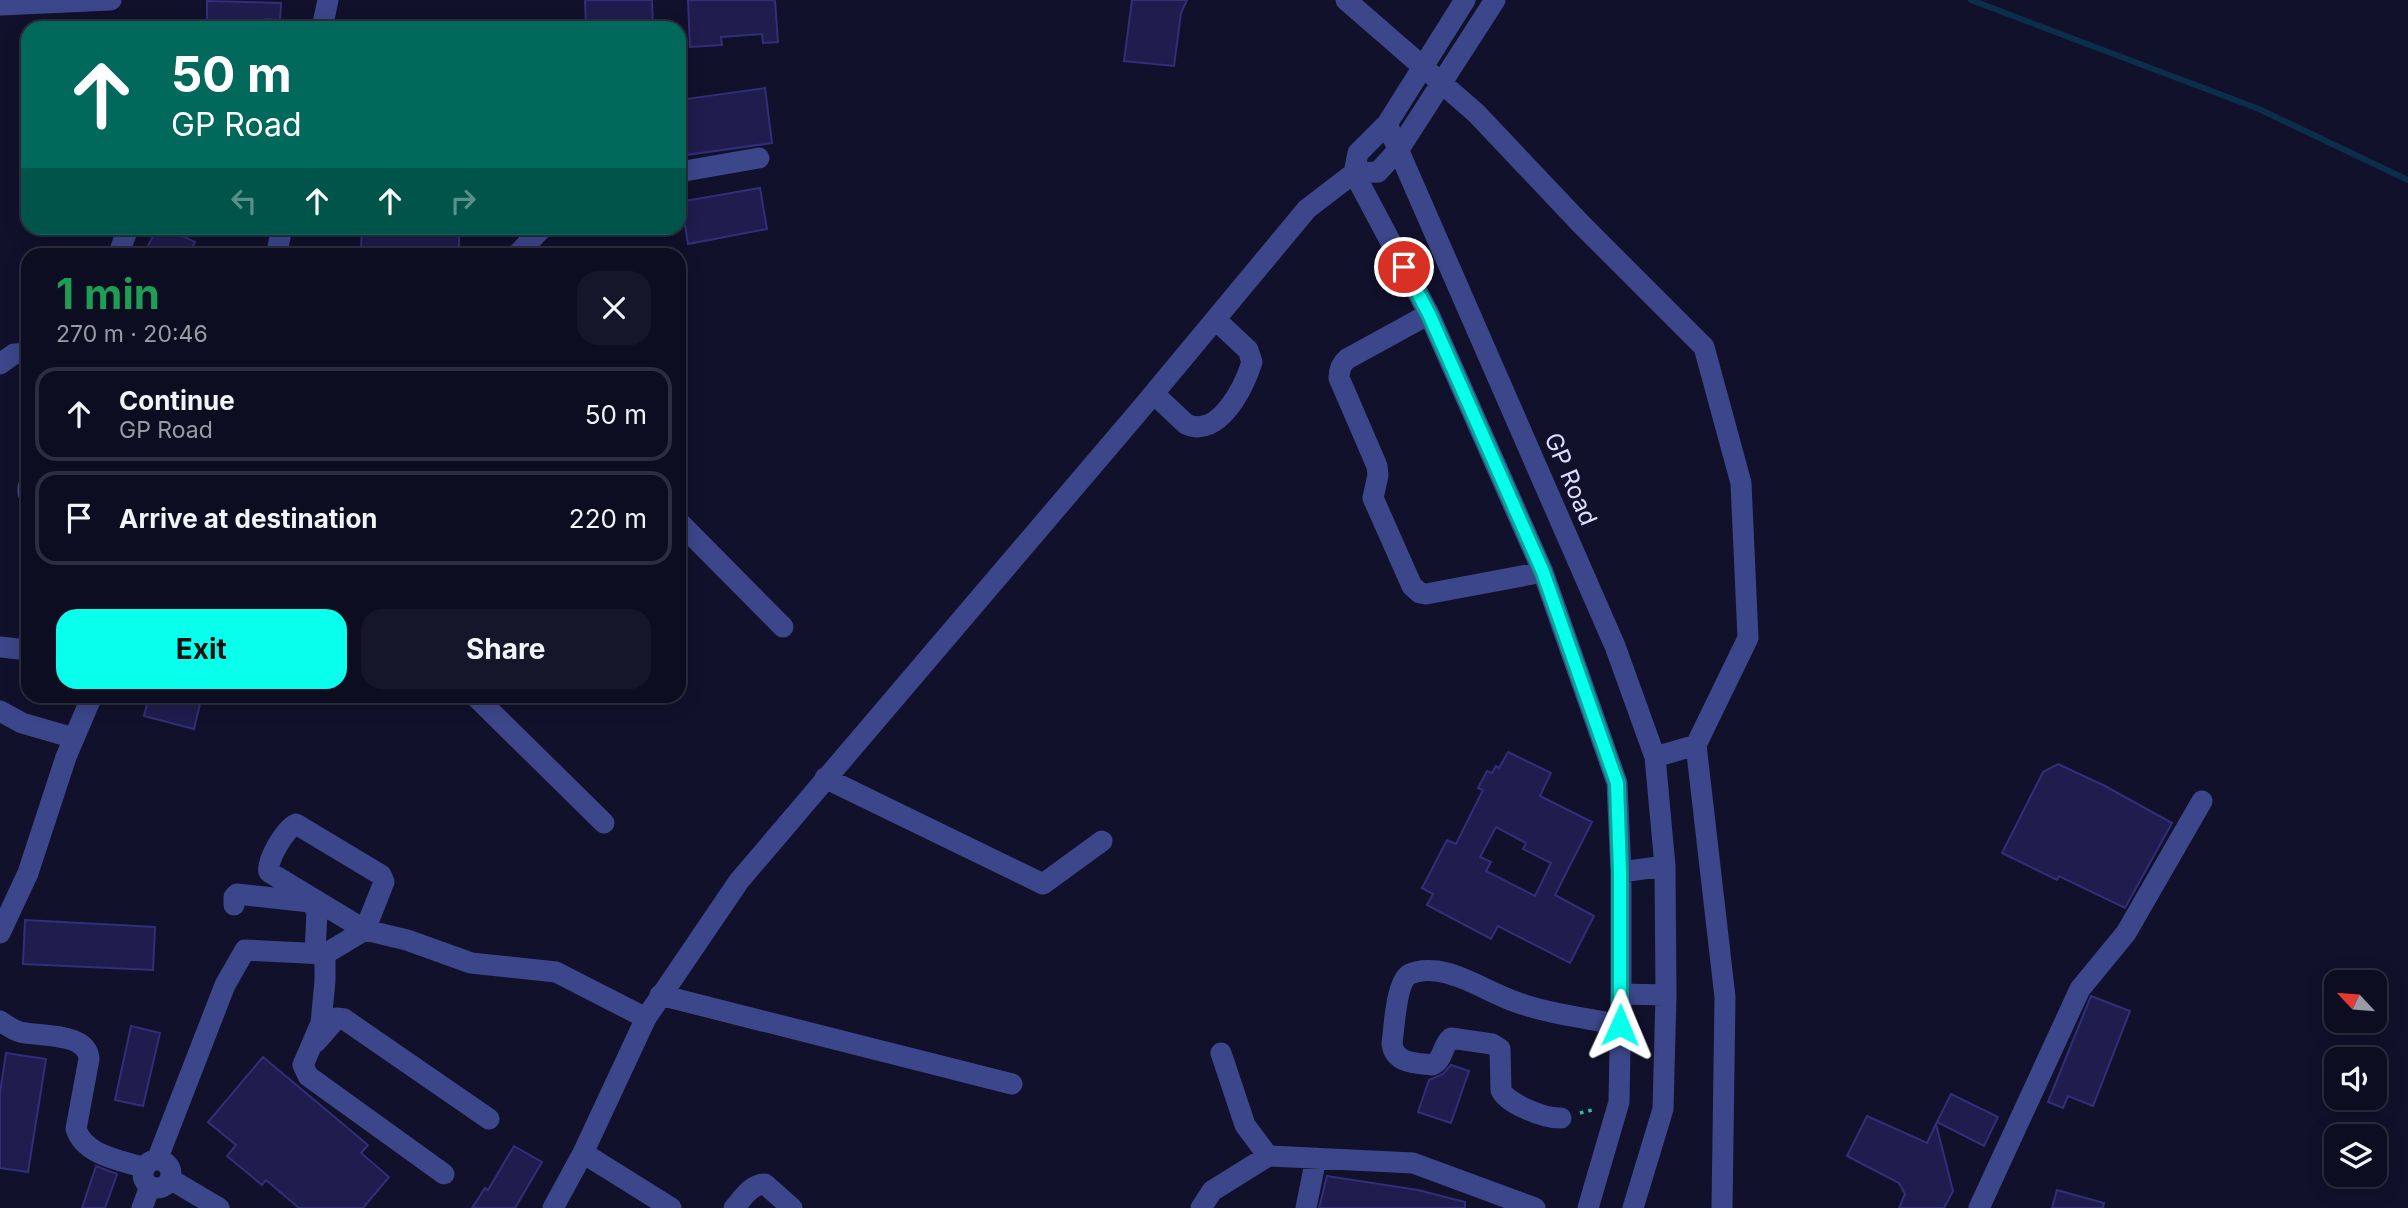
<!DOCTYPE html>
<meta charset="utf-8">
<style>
body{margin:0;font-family:Inter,sans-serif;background:#16162a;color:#f1f3f6;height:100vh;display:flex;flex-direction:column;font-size:26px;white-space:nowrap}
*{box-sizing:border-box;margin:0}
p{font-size:23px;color:#9a9ca5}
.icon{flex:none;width:38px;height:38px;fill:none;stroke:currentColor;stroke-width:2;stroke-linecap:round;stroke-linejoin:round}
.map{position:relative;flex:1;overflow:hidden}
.drawer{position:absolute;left:21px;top:248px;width:665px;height:455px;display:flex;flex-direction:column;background:#0d0d21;border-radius:21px;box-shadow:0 4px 18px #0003,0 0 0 2px #2d2d3f}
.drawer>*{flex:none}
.guide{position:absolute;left:21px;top:21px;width:665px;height:214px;border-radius:21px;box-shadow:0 4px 18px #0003,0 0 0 2px #2d2d3f;background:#00695c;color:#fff;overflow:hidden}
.needle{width:46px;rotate:296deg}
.fabs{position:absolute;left:2324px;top:970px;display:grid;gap:14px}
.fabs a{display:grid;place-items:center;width:63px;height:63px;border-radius:14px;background:#0d0d21;box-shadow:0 4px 18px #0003,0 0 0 2px #2d2d3f;font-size:35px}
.pin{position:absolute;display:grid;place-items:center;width:60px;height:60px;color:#fff;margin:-30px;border:4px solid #fff;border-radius:50%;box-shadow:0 2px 7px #0007}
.me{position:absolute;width:77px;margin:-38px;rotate:1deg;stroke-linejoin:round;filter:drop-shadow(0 0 5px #0008)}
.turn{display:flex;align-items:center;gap:24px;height:147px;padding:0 35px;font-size:32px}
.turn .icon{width:91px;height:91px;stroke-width:2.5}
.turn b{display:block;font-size:49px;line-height:60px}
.lanes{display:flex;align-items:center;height:66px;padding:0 35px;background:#0003;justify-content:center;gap:35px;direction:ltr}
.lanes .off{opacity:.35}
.round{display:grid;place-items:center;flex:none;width:74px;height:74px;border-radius:21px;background:#16162a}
.summary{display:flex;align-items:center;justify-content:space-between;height:119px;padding:0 35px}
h1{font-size:42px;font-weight:700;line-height:52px;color:#1e9e55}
.cta{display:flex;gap:14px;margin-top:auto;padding:14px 35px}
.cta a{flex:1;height:80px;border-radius:21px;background:#08ffec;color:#111;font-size:28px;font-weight:700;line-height:80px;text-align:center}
.cta a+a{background:#16162a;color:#f1f3f6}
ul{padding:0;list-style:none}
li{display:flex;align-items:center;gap:21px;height:94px;margin:0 14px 10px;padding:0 21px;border:4px solid #2d2d3f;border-radius:21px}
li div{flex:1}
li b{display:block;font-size:26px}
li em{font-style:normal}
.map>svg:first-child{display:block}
</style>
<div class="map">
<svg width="2408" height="1208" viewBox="0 0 2408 1208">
<rect width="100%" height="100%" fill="#11112c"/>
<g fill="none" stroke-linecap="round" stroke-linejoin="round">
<!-- stream -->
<path stroke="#0b2e4b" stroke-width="6" d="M 1971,0 L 2259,109 L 2408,180"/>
</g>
<!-- building -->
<path fill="#1e1d4d" stroke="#312f79" stroke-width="2" fill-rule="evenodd" d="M 585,0 L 652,0 L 653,28 L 586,28 Z
M 688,0 L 775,0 L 778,42 L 763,43 L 762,34 L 721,37 L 722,45 L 690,47 Z
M 1132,0 L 1187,0 L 1181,13 L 1174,66 L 1124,61 Z
M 207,1 L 281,3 L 280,20 L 266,19 L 266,25 L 252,28 L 207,28 Z
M 765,88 L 772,143 L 679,156 L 679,100 Z
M 760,188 L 767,229 L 688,244 L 684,219 L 679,220 L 679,202 Z
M 157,228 L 166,228 L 195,242 L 188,256 L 143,256 Z
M 362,228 L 459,228 L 459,249 L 410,251 L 361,248 Z
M 149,696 L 202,696 L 194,729 L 144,716 Z
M 1508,752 L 1551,773 L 1540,796 L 1592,822 L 1555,895 L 1594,916 L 1570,963 L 1498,926 L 1491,939 L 1427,905 L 1433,894 L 1422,888 L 1447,840 L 1456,844 L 1483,790 L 1478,788 L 1487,771 L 1492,773 L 1496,766 L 1499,768 ZM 1496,827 L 1526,843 L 1523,849 L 1551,863 L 1535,896 L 1486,871 L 1491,862 L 1480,857 Z
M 2058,764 L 2105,786 L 2172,823 L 2125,908 L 2059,876 L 2057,880 L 2002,853 L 2043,772 Z
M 25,920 L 155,927 L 153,970 L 23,964 Z
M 2091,996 L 2130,1011 L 2093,1106 L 2068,1096 L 2063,1108 L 2048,1102 Z
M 131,1026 L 160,1033 L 143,1106 L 115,1100 Z
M 6,1053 L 46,1059 L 28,1172 L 0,1168 L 0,1093 Z
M 263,1057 L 368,1145 L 361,1153 L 389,1177 L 363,1208 L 299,1208 L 266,1180 L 262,1185 L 227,1156 L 236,1145 L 208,1122 Z
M 1451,1065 L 1469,1071 L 1451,1123 L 1418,1112 L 1429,1080 L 1443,1074 Z
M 1951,1094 L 1998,1117 L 1984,1146 L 1937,1122 Z
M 1867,1116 L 1927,1143 L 1936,1124 L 1953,1191 L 1944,1208 L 1899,1208 L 1905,1194 L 1899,1183 L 1847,1156 Z
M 514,1146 L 542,1162 L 515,1208 L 472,1208 L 485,1188 L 488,1190 Z
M 96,1166 L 117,1174 L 105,1208 L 82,1208 Z
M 1327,1176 L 1418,1190 L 1465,1202 L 1465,1208 L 1319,1208 Z
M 2057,1190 L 2104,1203 L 2103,1208 L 2052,1208 Z"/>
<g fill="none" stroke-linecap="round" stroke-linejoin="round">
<!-- path -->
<path stroke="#30bf9d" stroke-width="3.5" stroke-dasharray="3.5 5" stroke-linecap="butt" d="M 1580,1113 L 1596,1109"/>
<!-- minor -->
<path stroke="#3c478b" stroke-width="21" d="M 1346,0 L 1476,113 L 1581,224 L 1704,347 L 1741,483 L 1748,638 L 1696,745 L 1725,997 L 1722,1208
M 0,5 L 111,0
M 322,28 L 328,0
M 1387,124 L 1615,646 L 1655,757 L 1665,866 L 1666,995 L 1663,1109 L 1633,1208
M 679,172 L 759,158
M 1354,173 L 1429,314 L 1543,572 L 1617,783 L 1621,872 L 1621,994 L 1619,1102 L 1588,1208
M 1354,173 L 1358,153 L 1387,124 L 1465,0
M 118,256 L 128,228
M 276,256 L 282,228
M 516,256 L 542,228
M 1429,314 L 1347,359 C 1341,364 1339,370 1339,378 L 1377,466 L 1378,475 L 1373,498 L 1412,586 L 1420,593 L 1426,594 L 1543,572
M 0,364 L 14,354 L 28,353
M 1154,394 L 1186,424 C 1219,440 1245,385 1252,362 L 1248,350 L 1216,320
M 28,487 L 28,493
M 679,522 L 783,627
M 0,647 L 28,650
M 475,696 L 604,823
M 0,711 L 22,723 L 74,738
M 1655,757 L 1696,745
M 825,778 L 1043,884 L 1102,841
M 1621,872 L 1665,866
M 234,905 L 234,897 L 237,894 L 310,902 L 317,911 L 315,954
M 0,933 L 28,873 L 66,757 L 92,696
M 325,954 L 325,981 L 321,1023 L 303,1065 L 308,1076 L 444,1174
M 1621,994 L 1666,995
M 660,995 L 1012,1084
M 0,1021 C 6,1025 13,1030 20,1032 C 41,1037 87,1032 89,1059 L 76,1129 C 85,1156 121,1160 145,1168
M 316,1042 L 337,1018 L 344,1019 L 489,1119
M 1221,1053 L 1245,1125 L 1268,1156
M 1561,1118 C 1546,1119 1507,1104 1501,1090 L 1500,1049 L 1492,1044 L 1451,1038 C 1442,1045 1444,1060 1432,1065 C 1416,1063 1395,1064 1392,1044 C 1394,1029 1396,981 1410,974 C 1418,970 1429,970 1437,971 C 1464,975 1490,993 1516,1002 C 1549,1014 1586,1018 1620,1025
M 583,1153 L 671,1208
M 157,1160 L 225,985 L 245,950 L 325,954 L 365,930 L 384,882 L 381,875 L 296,824 C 285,829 266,861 269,872 L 365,930 L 407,940 L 471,963 L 556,972 L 646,1018
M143 1174a14 14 0 1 1 28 0a14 14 0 1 1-28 0Z
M 170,1179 L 219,1208
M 142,1208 L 150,1186
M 553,1208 L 583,1153 L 646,1018 L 739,881 L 1140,410 L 1307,209 L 1354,173 L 1378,172 L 1399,149 L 1495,0
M 734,1208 C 743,1198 751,1184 765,1184 L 792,1208
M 1201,1208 L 1212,1191 L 1268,1156 L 1413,1163 L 1535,1208
M 1306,1208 L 1316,1158
M 1979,1208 L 2080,989 L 2126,933 L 2202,801"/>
</g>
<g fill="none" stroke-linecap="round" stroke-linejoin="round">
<defs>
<path id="route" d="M 1404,267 L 1429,314 L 1543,572 L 1617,783 L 1620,872 L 1620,1025"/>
</defs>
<!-- route casing -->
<use href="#route" stroke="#05a699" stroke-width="18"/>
<!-- route -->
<use href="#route" stroke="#08ffec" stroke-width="12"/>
</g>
<g text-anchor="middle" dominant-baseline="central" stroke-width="6" stroke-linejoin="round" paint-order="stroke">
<!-- street labels -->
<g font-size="24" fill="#dcdeff" stroke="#11112c">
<text transform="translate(1571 479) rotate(67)">GP Road</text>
</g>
</g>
</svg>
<div class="fabs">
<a><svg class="needle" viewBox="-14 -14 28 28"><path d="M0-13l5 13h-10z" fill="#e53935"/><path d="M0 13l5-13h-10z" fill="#9a9ca5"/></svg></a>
<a><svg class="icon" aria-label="sound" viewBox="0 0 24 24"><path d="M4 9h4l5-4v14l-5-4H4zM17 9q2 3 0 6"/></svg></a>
<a><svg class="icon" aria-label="layers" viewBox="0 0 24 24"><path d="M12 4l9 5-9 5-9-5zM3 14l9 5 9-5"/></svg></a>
</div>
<div class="pin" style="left:1404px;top:267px;background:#d93025"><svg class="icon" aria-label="arrive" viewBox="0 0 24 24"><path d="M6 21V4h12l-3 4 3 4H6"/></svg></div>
<svg class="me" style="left:1620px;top:1025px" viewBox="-20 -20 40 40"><path d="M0-17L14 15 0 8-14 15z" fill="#08ffec" stroke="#fff" stroke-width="4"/></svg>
<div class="guide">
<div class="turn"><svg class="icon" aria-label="ahead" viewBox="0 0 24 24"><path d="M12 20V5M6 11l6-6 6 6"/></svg><div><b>50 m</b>GP Road</div></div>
<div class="lanes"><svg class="icon off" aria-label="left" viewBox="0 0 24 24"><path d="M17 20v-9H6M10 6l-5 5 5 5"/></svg><svg class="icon" aria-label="ahead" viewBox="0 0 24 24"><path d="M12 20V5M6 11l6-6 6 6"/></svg><svg class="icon" aria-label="ahead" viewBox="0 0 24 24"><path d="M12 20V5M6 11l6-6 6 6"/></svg><svg class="icon off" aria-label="right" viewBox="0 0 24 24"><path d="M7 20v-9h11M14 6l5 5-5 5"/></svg></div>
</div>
<section class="drawer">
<div class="summary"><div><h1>1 min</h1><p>270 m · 20:46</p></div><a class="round"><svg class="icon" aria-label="close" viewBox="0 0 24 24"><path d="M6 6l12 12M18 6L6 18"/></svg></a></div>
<ul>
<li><svg class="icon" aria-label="ahead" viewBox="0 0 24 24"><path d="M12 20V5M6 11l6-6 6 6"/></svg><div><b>Continue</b><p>GP Road</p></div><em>50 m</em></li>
<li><svg class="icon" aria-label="arrive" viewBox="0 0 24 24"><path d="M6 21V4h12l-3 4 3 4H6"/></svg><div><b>Arrive at destination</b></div><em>220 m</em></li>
</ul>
<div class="cta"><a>Exit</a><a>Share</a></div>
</section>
</div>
